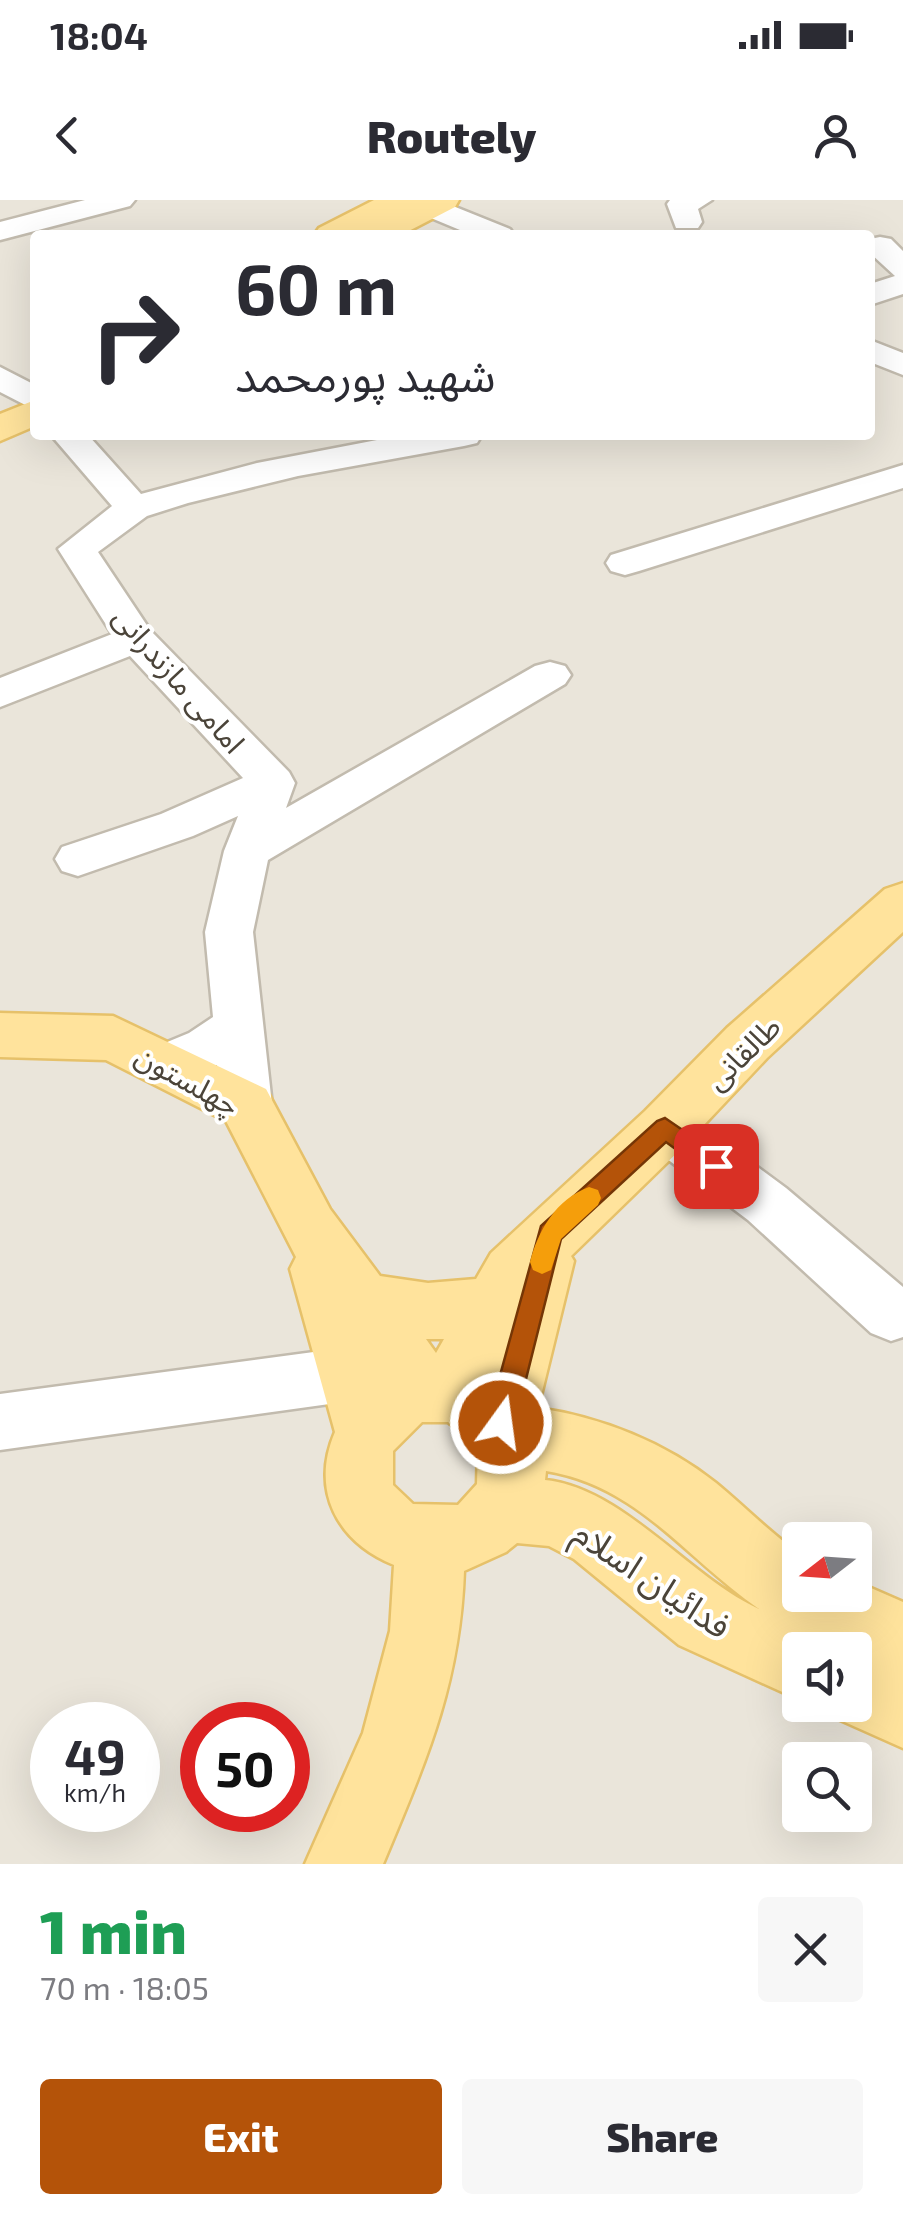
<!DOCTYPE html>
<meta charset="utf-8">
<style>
body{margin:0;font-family:"Exo 2","Noto Sans Arabic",sans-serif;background:#f7f7f7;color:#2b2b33;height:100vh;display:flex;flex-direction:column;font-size:38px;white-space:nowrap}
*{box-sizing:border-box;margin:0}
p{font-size:32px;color:#7c7c81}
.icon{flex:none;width:55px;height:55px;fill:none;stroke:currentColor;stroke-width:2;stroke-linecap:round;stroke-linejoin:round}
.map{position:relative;height:1664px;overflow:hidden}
.sheet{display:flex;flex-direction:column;background:#fff;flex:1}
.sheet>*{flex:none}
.banner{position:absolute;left:30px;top:30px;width:845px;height:210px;border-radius:10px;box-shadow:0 10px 40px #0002;background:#fff;color:#2b2b33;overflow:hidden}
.needle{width:65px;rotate:253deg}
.buttons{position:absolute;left:782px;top:1322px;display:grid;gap:20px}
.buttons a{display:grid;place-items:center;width:90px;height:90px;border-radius:10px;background:#fff;box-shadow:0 10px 40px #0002;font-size:50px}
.speed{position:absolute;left:30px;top:1502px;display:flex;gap:20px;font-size:50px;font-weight:700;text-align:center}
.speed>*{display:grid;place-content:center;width:130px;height:130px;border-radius:50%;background:#fff;box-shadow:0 10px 40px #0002;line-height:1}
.speed small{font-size:25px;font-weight:400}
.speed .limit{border:15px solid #d22;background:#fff;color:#111}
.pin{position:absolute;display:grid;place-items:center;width:85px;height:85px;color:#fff;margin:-42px;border-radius:20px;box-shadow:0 5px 15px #0006}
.me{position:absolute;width:110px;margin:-55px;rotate:14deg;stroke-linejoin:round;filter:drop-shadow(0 0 8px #0008)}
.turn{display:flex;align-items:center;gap:35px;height:210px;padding:0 40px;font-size:45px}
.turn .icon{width:130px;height:130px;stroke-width:2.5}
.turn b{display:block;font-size:70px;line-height:85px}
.round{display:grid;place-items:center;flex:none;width:105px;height:105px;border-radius:10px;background:#f7f7f7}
.overview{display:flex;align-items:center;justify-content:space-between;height:170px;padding:0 40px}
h1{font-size:60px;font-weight:800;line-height:75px;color:#1e9e55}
.cta{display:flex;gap:20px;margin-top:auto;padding:20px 40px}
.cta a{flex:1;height:115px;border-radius:10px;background:#b45309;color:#fff;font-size:40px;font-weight:800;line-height:115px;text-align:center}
.cta a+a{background:#f7f7f7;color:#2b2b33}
.status{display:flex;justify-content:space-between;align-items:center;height:70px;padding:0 50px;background:#fff;direction:ltr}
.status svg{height:28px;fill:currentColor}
header{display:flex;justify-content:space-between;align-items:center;height:130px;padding:0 40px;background:#fff;font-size:45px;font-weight:800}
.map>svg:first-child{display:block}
</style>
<div class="status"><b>18:04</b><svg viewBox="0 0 49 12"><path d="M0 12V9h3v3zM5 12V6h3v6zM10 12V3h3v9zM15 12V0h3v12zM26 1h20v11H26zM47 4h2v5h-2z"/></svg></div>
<header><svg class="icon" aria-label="back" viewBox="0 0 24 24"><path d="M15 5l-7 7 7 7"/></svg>Routely<svg class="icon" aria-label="person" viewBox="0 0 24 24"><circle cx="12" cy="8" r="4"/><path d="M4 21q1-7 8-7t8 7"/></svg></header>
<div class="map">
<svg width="903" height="1664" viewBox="0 0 903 1664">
<rect width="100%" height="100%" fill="#f6f3ec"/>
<!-- residential -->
<path fill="#eae5da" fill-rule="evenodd" d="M 0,0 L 903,0 L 903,1664 L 0,1664 ZM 35,35 L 870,35 L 870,235 L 35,235 ZM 800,1340 L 855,1340 L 855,1395 L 800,1395 ZM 800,1450 L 855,1450 L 855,1505 L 800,1505 ZM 52,1525 L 138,1525 L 138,1610 L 52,1610 ZM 202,1525 L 288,1525 L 288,1610 L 202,1610 ZM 800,1560 L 855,1560 L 855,1615 L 800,1615 Z"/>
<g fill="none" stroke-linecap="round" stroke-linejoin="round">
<defs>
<path id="minor" d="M 85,0 L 135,0 L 130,6 L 0,40 L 0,22 Z
M 438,0 L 510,29 L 514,35 L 472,35 L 419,13 L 415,7 L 419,1 Z
M 670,0 L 712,0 L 698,9 L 702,22 L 698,28 L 676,28 L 667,4 Z
M 880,37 L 891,39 L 903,51 L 903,94 L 870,105 L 870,84 L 895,76 L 870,53 L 870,39 Z
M 870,140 L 903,153 L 903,175 L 870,162 Z
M 0,167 L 35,185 L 35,210 L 0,192 Z
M 51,235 L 88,235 L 141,294 L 257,263 L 403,235 L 482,235 L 477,243 L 464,246 L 298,276 L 188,303 L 147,316 L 98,352 L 150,430 L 289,572 L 295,583 L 286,608 L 535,466 L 550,462 L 565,466 L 571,475 L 565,484 L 268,660 L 253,732 L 272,905 L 264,920 L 246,926 L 228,920 L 220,905 L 217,865 L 166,884 L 148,878 L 141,864 L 148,850 L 189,833 L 213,817 L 205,732 L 224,651 L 238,616 L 193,636 L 78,676 L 62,671 L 55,659 L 62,647 L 161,614 L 243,578 L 130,456 L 0,507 L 0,478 L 112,434 L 58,349 L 112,306 Z
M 903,265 L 903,288 L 639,371 L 625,375 L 611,371 L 606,363 L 611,355 Z
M 665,906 L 684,913 L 786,988 L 903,1087 L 903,1137 L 891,1141 L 871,1133 L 748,1020 L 646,943 L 639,928 L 646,913 Z
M 351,1147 L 372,1155 L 380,1174 L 372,1193 L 351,1201 L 0,1250 L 0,1194 Z"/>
<path id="major" d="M 374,0 L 459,0 L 455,7 L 401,35 L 314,35 L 319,28 Z
M 35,200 L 35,226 L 0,241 L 0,214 Z
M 903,683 L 903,732 L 767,858 L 685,945 L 571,1056 L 574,1061 L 538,1208 C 601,1217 666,1243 716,1283 C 744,1306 770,1333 800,1354 L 800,1395 L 855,1395 L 855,1381 L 903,1402 L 903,1548 L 829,1515 L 825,1505 L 855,1505 L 855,1450 L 826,1441 L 830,1450 L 800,1450 L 800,1500 L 679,1445 L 574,1359 L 549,1346 L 517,1343 L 506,1352 L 464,1371 C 460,1485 426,1561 383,1664 L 305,1664 L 363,1533 L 390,1431 L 394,1365 C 337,1342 310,1290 335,1232 L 290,1069 L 296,1057 L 226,921 L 106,860 L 0,857 L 0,813 L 113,816 L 266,889 L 330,1009 L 380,1076 L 428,1083 L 476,1079 L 491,1053 L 645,911 L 727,828 L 885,689 ZM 426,1139 L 444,1139 L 436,1153 ZM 422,1222 L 448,1222 L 478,1246 L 477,1284 L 458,1305 L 413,1304 L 393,1285 L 393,1251 ZM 546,1271 C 639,1286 686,1359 759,1409 C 689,1377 623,1288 545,1280 Z"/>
</defs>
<!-- minor casing -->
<use href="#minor" stroke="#c2bbae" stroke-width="5"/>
<!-- major casing -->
<use href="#major" stroke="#e6c16a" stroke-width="5"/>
<!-- minor -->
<use href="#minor" fill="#fff" fill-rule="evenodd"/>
<!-- major -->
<use href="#major" fill="#ffe39c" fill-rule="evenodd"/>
</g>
<!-- route -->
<path fill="#b45309" stroke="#753606" stroke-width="2.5" d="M 665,918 L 725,959 L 728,966 L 725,973 L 708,973 L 666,942 L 561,1039 L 515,1223 L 511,1232 L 501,1235 L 491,1232 L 487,1223 L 541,1026 L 657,921 Z"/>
<!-- slow -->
<path fill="#f59e0b" d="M 589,987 L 598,990 L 601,998 L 598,1005 L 561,1039 L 551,1070 L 542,1074 L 533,1070 L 530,1062 C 538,1031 556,999 589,987 Z"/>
<g text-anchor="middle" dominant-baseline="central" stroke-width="8" stroke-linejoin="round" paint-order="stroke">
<!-- street labels -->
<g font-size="30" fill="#4b4439" stroke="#fff">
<text transform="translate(180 479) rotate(49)">امامی مازندرانی</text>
<text transform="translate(742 852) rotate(-44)">طالقانی</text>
<text transform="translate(188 879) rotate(29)">چهلستون</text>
</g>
<!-- near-street labels -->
<g font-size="35" fill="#4b4439" stroke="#fff">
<text transform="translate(653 1378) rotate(34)">فدائیان اسلام</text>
</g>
</g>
</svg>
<div class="buttons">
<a><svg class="needle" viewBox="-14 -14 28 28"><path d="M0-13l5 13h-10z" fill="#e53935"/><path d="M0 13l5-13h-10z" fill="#7c7c81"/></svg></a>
<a><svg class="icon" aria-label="sound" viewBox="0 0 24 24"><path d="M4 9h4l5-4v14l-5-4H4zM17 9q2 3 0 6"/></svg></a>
<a><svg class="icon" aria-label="search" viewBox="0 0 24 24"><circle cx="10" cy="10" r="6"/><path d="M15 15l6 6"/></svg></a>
</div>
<div class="speed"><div>49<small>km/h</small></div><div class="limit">50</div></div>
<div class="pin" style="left:716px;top:966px;background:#d93025"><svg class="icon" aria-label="arrive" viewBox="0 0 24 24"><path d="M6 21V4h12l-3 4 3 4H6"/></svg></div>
<svg class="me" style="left:501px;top:1223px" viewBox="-20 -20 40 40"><circle r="17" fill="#b45309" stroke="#fff" stroke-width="3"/><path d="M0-11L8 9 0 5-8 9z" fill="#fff"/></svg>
<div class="banner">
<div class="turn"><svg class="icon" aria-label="right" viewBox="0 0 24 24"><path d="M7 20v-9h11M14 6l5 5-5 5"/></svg><div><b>60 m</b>شهید پورمحمد</div></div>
</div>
</div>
<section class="sheet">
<div class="overview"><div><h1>1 min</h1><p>70 m · 18:05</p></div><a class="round"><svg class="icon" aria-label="close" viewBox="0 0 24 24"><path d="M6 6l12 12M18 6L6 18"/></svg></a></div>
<div class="cta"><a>Exit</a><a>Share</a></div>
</section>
